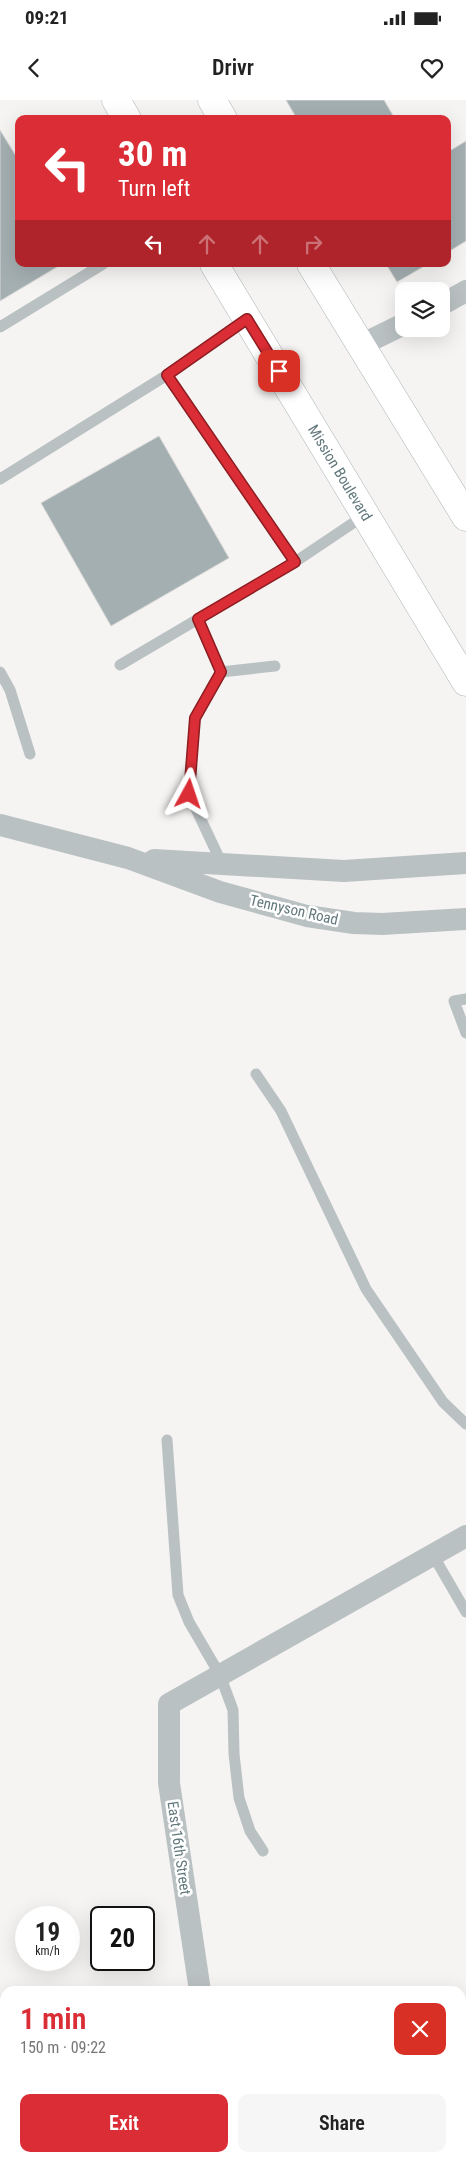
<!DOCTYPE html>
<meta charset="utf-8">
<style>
body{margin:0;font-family:"Roboto Condensed",sans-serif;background:#f6f6f6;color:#222;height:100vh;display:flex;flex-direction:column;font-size:19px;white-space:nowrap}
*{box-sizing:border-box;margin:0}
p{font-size:16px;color:#767676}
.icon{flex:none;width:28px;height:28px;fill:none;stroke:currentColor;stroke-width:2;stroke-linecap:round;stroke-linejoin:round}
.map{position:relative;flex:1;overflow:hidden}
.details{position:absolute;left:0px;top:1886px;width:466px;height:176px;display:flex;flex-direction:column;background:#fff;border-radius:15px 15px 0 0;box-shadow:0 5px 20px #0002}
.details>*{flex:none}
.top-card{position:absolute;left:15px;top:15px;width:436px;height:152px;border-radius:10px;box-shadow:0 5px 20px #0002;background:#db2d35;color:#fff;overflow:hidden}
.tools{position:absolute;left:395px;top:182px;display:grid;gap:10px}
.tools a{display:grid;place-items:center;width:55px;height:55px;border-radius:10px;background:#fff;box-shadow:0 5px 20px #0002;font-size:25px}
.speed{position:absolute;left:15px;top:1806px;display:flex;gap:10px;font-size:25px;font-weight:700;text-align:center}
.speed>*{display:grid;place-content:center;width:65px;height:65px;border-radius:50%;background:#fff;box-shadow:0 5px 20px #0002;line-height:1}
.speed small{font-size:12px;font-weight:400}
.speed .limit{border:2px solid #111;border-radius:8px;background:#fff;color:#111}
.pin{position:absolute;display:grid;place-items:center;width:42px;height:42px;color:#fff;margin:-21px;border-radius:10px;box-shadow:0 2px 8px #0006}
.me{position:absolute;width:55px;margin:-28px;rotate:5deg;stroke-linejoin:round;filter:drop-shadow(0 0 4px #0008)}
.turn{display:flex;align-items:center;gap:18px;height:105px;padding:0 20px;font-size:22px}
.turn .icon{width:65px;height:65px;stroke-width:2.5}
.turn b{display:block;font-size:35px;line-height:42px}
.lanes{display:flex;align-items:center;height:48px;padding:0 20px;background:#0003;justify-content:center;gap:25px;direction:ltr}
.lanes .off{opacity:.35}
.round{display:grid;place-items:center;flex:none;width:52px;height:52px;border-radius:10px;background:#f6f6f6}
.summary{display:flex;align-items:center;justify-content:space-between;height:85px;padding:0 20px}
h1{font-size:30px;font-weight:600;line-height:38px;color:#db2d35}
.cta{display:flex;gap:10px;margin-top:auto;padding:10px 20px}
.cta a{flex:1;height:58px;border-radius:10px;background:#db2d35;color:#fff;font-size:20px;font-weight:600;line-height:58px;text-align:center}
.cta a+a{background:#f6f6f6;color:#222}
.status{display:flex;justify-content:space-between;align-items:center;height:35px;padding:0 25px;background:#fff;direction:ltr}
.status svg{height:14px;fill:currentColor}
header{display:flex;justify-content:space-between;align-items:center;height:65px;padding:0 20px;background:#fff;font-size:22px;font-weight:600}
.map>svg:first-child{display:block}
</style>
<div class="status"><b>09:21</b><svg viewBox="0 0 49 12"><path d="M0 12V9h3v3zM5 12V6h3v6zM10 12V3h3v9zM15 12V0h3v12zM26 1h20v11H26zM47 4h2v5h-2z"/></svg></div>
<header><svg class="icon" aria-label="back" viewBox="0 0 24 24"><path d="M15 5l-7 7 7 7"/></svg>Drivr<svg class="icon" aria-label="heart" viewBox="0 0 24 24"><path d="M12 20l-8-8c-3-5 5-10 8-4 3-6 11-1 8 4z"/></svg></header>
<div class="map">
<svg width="466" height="2062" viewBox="0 0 466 2062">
<rect width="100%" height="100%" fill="#f5f4f2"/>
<!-- building -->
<path fill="#a4afb2" stroke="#d7d6d5" d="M 286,0 L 384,0 L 395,19 L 297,19 Z
M 0,30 L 19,61 L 19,164 L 62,164 L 0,201 Z
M 466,41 L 466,141 L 448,152 L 448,52 Z
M 386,164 L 428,164 L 397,182 Z
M 159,336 L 229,458 L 111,526 L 41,403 Z"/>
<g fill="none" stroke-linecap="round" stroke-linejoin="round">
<defs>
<g id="primary">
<path d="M 116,0 L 127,19"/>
<path d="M 212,0 L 223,19"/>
<path id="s1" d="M 214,164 L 466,582"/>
<path d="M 311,164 L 466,417"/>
</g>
</defs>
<!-- primary casing -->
<use href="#primary" stroke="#aeb5b7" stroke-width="29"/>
<!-- service -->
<path stroke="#bac1c2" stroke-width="11" d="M 247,219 L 167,275 L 295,462
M 0,227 L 103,164
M 0,379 L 167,275
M 198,519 L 221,572 L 195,618 L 189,694 L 222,764
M 120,565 L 295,462 L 365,415
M 0,572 L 10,590 L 30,654
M 221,572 L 275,566
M 466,899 L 454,901 L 466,933
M 256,974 L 281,1011 L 366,1189 L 443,1302 L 466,1324
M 167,1340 L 178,1495 L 189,1522 L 220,1575 L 233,1610 L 234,1654 L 239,1698 L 250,1731 L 263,1751
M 433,1455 L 466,1512
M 381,2058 L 382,2062"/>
<!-- minor -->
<path stroke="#bac1c2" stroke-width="22" d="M 441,205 L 466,191
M 361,245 L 404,224
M 0,725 L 128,758 L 220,792 L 307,816 L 354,823 L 382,824 L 466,819
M 154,760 L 344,771 L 466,763
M 200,1891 L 169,1683 L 169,1604 L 466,1436
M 239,2058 L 240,2062"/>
<!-- primary -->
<use href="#primary" stroke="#fff" stroke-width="28"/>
</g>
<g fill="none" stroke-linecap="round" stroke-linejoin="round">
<defs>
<path id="route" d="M 189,694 L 195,618 L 221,572 L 198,519 L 295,462 L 167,275 L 247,219 L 279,271"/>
</defs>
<!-- route casing -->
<use href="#route" stroke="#8e1d22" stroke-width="12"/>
<!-- route -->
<use href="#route" stroke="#db2d35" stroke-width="9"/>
</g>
<g text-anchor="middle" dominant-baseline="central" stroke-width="5" stroke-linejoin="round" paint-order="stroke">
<!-- street labels -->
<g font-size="15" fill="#62787c" stroke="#fff">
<text stroke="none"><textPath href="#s1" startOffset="244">Mission Boulevard</textPath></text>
<text transform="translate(294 810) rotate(13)">Tennyson Road</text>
<text transform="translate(179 1748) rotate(82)">East 16th Street</text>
</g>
</g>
</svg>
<div class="tools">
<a><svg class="icon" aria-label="layers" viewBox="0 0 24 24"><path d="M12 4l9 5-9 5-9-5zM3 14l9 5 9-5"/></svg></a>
</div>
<div class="speed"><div>19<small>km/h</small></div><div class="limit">20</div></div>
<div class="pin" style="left:279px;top:271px;background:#d93025"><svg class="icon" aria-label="arrive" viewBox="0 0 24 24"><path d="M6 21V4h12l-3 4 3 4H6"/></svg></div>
<svg class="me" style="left:189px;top:694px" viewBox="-20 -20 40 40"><path d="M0-17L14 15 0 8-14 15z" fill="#db2d35" stroke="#fff" stroke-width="4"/></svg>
<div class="top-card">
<div class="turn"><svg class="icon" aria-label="left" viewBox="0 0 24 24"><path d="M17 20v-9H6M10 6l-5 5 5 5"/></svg><div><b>30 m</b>Turn left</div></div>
<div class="lanes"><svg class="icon" aria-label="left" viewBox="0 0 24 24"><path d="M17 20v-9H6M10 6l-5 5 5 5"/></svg><svg class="icon off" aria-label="ahead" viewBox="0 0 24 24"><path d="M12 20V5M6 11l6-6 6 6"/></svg><svg class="icon off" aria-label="ahead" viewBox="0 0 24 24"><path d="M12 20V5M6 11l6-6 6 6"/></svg><svg class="icon off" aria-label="right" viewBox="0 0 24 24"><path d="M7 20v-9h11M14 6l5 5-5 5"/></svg></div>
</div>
<section class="details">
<div class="summary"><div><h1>1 min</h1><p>150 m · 09:22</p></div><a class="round" style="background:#d93025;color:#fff"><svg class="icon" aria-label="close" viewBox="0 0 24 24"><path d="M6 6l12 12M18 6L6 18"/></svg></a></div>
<div class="cta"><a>Exit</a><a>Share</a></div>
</section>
</div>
